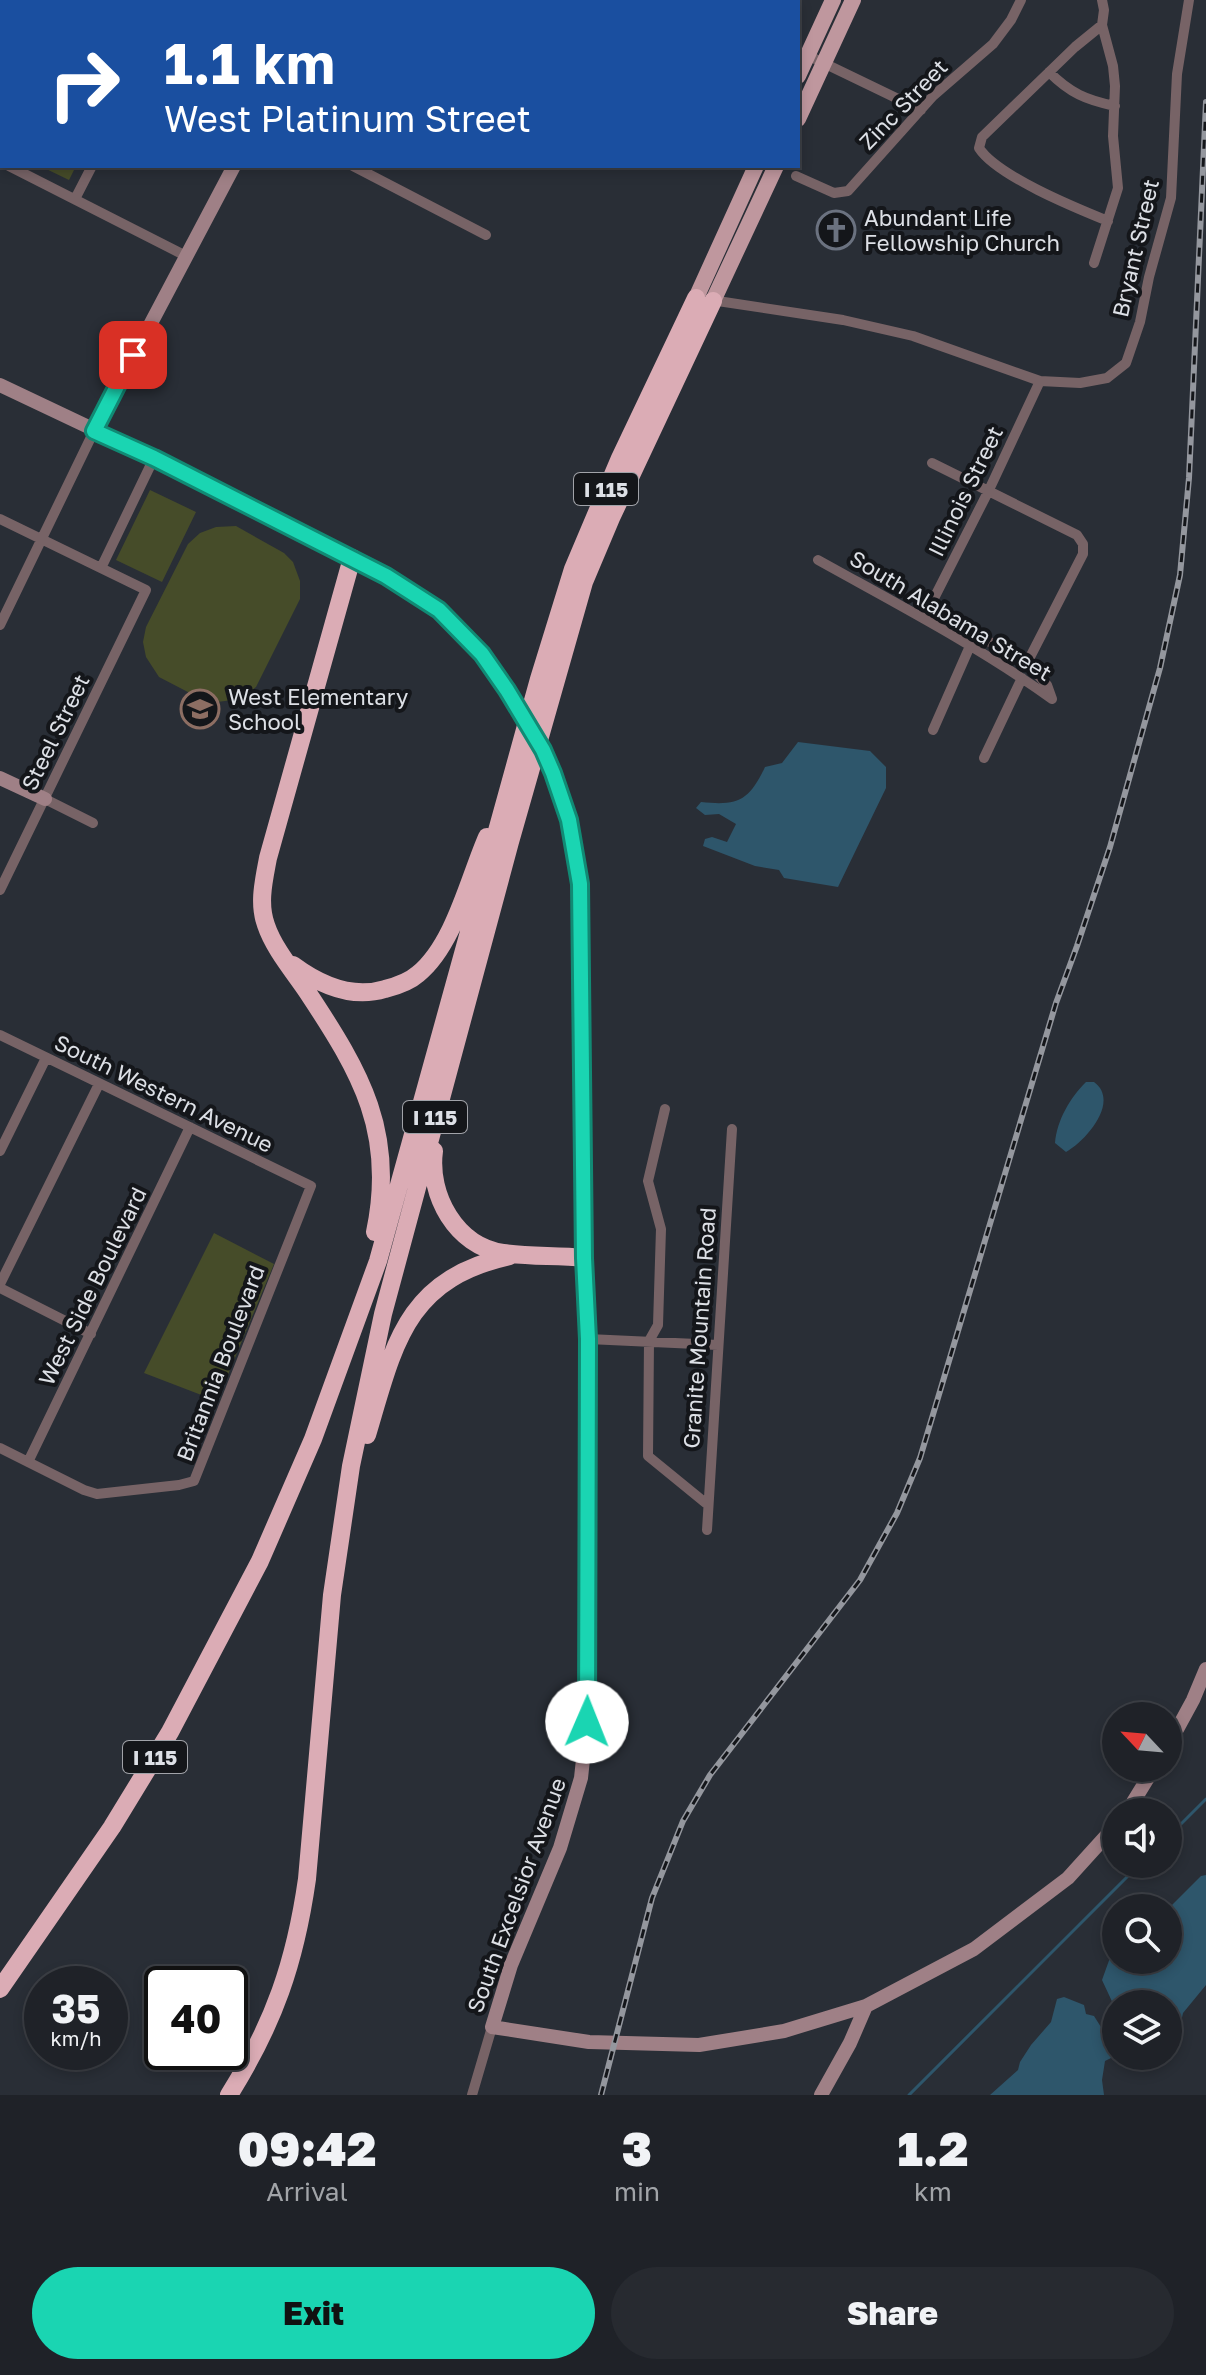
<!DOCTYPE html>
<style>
body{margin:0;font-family:"Golos Text",sans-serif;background:#272a30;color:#f1f3f6;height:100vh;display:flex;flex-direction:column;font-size:30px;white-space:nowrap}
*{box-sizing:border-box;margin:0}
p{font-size:26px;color:#a1a4a8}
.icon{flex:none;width:44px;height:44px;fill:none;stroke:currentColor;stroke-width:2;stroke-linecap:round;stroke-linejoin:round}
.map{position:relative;height:2095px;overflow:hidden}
.details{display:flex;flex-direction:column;background:#1f2228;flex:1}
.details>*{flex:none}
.hud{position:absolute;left:0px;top:0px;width:800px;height:168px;box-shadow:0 4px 12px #0003,0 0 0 2px #3c3f45;background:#1a4fa0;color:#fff;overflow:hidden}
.needle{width:52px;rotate:296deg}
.fabs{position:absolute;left:1102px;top:1702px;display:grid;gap:16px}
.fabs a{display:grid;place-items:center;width:80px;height:80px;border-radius:50%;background:#1f2228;box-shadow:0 4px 12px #0003,0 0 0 2px #3c3f45;font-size:40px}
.speed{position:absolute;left:24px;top:1966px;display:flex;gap:16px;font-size:40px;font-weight:700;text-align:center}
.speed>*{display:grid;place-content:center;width:104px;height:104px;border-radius:50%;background:#1f2228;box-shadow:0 4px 12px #0003,0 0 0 2px #3c3f45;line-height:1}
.speed small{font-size:20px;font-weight:400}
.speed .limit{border:4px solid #111;border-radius:12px;background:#fff;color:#111}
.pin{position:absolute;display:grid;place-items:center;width:68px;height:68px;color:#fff;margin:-34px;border-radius:16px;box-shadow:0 4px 12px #0006}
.me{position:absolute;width:88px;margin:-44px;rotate:1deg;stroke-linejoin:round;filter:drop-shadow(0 0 6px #0008)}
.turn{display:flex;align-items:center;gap:28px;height:168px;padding:0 32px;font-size:36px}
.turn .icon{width:104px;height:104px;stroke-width:2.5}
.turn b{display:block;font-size:56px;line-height:68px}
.eta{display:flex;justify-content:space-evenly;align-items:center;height:136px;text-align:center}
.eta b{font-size:48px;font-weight:800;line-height:56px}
.primary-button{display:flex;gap:16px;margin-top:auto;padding:16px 32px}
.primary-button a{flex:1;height:92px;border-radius:48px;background:#1ad5b2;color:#111;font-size:32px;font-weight:800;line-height:92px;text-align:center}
.primary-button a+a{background:#272a30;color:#f1f3f6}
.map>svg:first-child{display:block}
</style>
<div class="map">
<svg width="1206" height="2095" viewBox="0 0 1206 2095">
<rect width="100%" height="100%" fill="#292e36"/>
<!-- green -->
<path fill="#464c29" d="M 40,166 L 76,166 L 69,180 Z
M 150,490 L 196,512 L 162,582 L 116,560 Z
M 236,526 L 284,553 L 293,562 L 300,581 L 300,599 L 256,687 L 241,699 L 209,703 L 159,677 L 146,657 L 143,642 L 146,627 L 188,544 L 200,533 L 216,527 Z
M 214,1233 L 274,1264 L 217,1401 L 144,1373 Z"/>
<!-- water -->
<path fill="#2e566b" d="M 798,742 L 870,751 L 886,767 L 886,788 L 838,887 L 784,878 L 779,870 L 755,866 L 703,846 L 705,839 L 712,837 L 727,842 L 736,824 L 719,814 L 705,815 L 696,808 L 701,802 C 738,806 749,801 765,767 L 782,763 Z
M 1086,1082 L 1094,1082 C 1120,1101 1087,1140 1066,1152 L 1055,1143 C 1057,1120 1070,1098 1086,1082 Z
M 1206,1875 L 1206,1985 L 1183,2013 L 1181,2022 L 1173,2026 L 1168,2034 L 1168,2004 L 1116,2004 L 1116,2010 L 1102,1980 L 1116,1941 L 1116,1960 L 1168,1960 L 1168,1909 L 1201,1876 Z
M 1064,1997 L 1084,2005 L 1086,2014 L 1094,2016 L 1113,2046 L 1111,2058 L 1105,2061 L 1102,2080 L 1104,2095 L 990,2095 L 1018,2070 L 1020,2062 L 1031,2045 L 1051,2022 L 1057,1999 Z"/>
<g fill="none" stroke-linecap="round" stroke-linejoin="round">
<!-- stream -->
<path stroke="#2e566b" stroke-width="3" d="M 1168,1837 L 1206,1799
M 909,2095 L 1140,1864"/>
<!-- street -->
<path stroke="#776366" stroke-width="10" d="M 286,0 L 289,2
M 524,0 L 529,2
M 179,2 L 180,0
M 663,2 L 664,0
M 0,23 L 2,23
M 1102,25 L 1075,47 L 982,137 L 979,148 C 997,176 1076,208 1108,221
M 807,55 L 921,110
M 1049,72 C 1070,93 1086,100 1115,106
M 0,162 L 2,163
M 9,166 L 186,256
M 353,166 L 486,235
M 796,176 L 834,193 L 848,191 L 933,96 L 993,44 L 1011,20 L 1021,0
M 75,199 L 92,166
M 1094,263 L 1118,188 L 1113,136 L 1115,86 L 1113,66 L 1102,25 L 1104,10 L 1102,0
M 711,300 L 843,320 L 913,336 L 1040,381 L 1080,383 L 1107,378 L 1126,363 L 1140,322 L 1149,277 L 1171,198 L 1177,74 L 1189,0
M 932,463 L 1077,535 L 1083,544 L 1083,554 L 1027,663
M 0,519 L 146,590 L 0,890
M 818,560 C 897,604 978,646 1052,699
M 101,568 L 154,458
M 930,608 L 1027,663 L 1047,685 L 1052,699
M 924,618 L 989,490 L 1040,381
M 0,625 L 94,431
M 933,730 L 970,646
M 984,758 L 1022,678
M 45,799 L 93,823
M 0,1035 L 311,1186 L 194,1481 L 179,1485 L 97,1494 L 84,1490 L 0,1448
M 665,1109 L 648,1181 L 661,1229 L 658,1325 L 649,1341 L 648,1456 L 708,1505
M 0,1151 L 46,1058
M 0,1284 L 99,1084
M 0,1288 L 91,1334
M 588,1339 L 718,1345
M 28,1462 L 190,1127
M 707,1530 L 732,1129
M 472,2095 L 492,2027"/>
<!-- secondary -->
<path stroke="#9f8086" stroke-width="14" d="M 321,2 L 322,0
M 0,385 L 154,458 L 386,576 L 413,592 L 439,610 L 482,654 L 521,712 L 553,773 L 569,820 L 580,884 L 584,1258 L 588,1339 L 587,1722 L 581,1778 L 560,1848 L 511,1965 L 492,2027 L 589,2042 L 699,2045 L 784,2031 L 866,2006 L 974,1949 L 1068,1878 L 1116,1825
M 94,431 L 234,166
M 0,778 L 45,799
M 1168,1746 L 1193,1700 L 1206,1669
M 1127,1812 L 1154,1768
M 821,2095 L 850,2043 L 866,2006"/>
<!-- primary -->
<path stroke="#bf979e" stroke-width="16" d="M 798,76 L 833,0
M 798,119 L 853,0
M 696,298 L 756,166
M 713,301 L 776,166"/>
<!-- highway -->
<path stroke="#dbacb5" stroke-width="18" d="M 352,558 L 268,858 C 264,880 258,903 266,925 C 274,949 294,972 308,993 C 361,1073 396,1133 375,1232
M 293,965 C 320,985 352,999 385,989 C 397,986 409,982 418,974 C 454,945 469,878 487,837
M 434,1151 C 428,1195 456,1246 503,1253 C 530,1257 557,1255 584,1258
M 367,1435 C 394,1345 405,1279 510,1256
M 0,1989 L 112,1827 L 170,1732 L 260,1561 L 313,1439 L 378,1261 L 539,679 L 573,569 L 620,458 L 696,298
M 229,2095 C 274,2023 295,1963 307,1879 L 332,1595 L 351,1466 L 383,1314 L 510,842 L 584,582 L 611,518 L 713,301"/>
<defs>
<path id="rail" d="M 601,2095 L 652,1898 L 683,1821 L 710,1775 L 860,1580 L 897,1513 L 920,1458 L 1056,1003 L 1077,946 L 1110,847 L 1160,668 L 1180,575 L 1189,478 L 1206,102"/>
</defs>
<!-- rail casing -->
<use href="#rail" stroke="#94979e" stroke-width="6"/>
<!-- rail -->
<use href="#rail" stroke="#14161a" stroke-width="3" stroke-dasharray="9" stroke-linecap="butt"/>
</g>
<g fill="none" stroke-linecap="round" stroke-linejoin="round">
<defs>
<path id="route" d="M 133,355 L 94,431 L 154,458 L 386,576 L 439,610 L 482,654 L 507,690 L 543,750 L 553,773 L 569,820 L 580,884 L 584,1258 L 588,1339 L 587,1722"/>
</defs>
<!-- route casing -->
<use href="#route" stroke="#118a74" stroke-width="20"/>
<!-- route -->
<use href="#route" stroke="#1ad5b2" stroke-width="14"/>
</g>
<!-- icons -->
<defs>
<symbol id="church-ring" viewBox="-11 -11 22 22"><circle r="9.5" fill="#14161a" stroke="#6b7280" stroke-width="1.5"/><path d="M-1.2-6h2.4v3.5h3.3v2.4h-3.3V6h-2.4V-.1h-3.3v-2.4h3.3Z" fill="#6b7280"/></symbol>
<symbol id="school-ring" viewBox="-11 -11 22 22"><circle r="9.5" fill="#14161a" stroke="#8d6e63" stroke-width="1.5"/><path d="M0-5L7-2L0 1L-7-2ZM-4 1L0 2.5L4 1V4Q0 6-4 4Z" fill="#8d6e63"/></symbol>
</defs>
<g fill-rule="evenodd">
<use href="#church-ring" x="814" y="208" width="44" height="44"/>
<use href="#school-ring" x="178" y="687" width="44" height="44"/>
</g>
<g text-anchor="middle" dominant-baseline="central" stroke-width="8" stroke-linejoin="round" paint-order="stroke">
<!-- shield labels -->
<g fill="#14161a" stroke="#a1a3a9" stroke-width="2">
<rect x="574" y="473" width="64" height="32" rx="6"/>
<rect x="403" y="1101" width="64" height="32" rx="6"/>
<rect x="123" y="1741" width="64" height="32" rx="6"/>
</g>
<g font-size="20" font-weight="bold" fill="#dde0e6">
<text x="606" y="489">I 115</text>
<text x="435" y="1117">I 115</text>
<text x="155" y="1757">I 115</text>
</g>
<!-- street labels -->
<g font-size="22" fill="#dde0e6" stroke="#14161a">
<text transform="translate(903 104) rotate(-46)">Zinc Street</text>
<text transform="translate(1135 248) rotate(-77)">Bryant Street</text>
<text transform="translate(965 491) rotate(-64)">Illinois Street</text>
<text transform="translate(951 615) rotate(31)">South Alabama Street</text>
<text transform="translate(55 732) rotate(-64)">Steel Street</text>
<text transform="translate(164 1093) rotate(26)">South Western Avenue</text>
<text transform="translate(92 1286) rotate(-64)">West Side Boulevard</text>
<text transform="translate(699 1328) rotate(-86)">Granite Mountain Road</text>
<text transform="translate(220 1363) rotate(-69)">Britannia Boulevard</text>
<text transform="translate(516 1895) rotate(-70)">South Excelsior Avenue</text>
</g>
<!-- poi labels -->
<g font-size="22" fill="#dde0e6" stroke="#14161a" text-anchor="start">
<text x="864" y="217">Abundant Life<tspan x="864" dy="25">Fellowship Church</tspan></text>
<text x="228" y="696">West Elementary<tspan x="228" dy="25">School</tspan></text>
</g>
</g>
</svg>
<div class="fabs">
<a><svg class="needle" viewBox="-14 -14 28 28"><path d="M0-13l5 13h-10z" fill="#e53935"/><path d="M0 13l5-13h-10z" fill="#a1a4a8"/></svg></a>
<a><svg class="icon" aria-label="sound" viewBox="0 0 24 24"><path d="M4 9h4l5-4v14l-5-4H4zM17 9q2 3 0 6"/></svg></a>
<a><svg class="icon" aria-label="search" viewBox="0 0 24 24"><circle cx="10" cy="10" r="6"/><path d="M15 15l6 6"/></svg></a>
<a><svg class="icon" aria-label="layers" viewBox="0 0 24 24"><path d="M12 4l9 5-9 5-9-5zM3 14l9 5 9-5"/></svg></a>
</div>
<div class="speed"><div>35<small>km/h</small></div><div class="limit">40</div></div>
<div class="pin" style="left:133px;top:355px;background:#d93025"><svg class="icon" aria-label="arrive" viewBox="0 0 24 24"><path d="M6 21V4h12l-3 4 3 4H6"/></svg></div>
<svg class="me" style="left:587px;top:1722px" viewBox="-20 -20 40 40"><circle r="19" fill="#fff"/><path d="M0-13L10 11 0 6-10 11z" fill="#1ad5b2"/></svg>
<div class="hud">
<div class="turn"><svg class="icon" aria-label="right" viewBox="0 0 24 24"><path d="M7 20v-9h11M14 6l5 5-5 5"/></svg><div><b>1.1 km</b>West Platinum Street</div></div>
</div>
</div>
<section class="details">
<div class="eta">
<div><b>09:42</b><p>Arrival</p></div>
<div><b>3</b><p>min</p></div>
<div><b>1.2</b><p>km</p></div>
</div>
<div class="primary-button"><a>Exit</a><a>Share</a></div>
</section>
